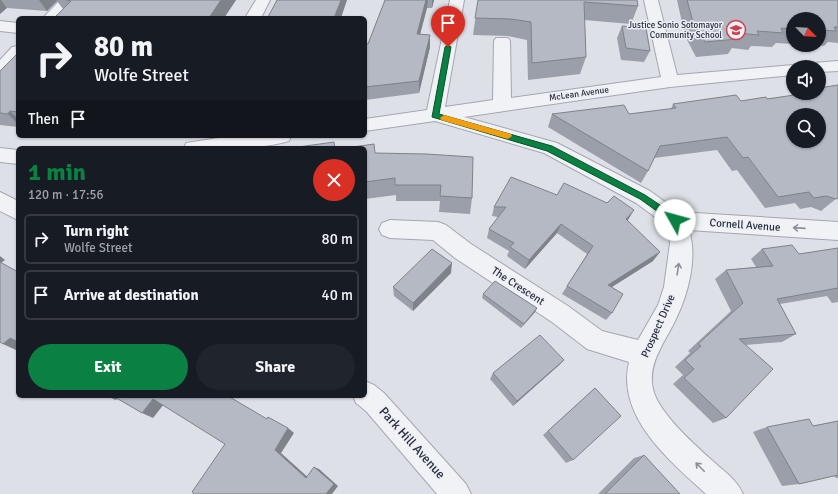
<!DOCTYPE html>
<meta charset="utf-8">
<style>
body{margin:0;font-family:Signika,sans-serif;background:#20242c;color:#f1f3f6;height:100vh;display:flex;flex-direction:column;font-size:15px;white-space:nowrap}
*{box-sizing:border-box;margin:0}
p{font-size:13px;color:#9ea1a6}
.icon{flex:none;width:22px;height:22px;fill:none;stroke:currentColor;stroke-width:2;stroke-linecap:round;stroke-linejoin:round}
.map{position:relative;flex:1;overflow:hidden}
.sheet{position:absolute;left:16px;top:146px;width:351px;height:252px;display:flex;flex-direction:column;background:#171b24;border-radius:6px;box-shadow:0 1px 3px #0004}
.sheet>*{flex:none}
.top-card{position:absolute;left:16px;top:16px;width:351px;height:122px;border-radius:6px;box-shadow:0 1px 3px #0004;background:#171b24;color:#f1f3f6;overflow:hidden}
.needle{width:26px;rotate:115deg}
.controls{position:absolute;left:786px;top:12px;display:grid;gap:8px}
.controls a{display:grid;place-items:center;width:40px;height:40px;border-radius:50%;background:#171b24;box-shadow:0 1px 3px #0004;font-size:20px}
.pin{position:absolute;display:grid;place-items:center;width:34px;height:34px;color:#fff;margin:-41px -17px;border-radius:50% 50% 50% 0;rotate:-45deg;box-shadow:0 0 4px #0007}
.pin .icon{rotate:45deg}
.me{position:absolute;width:44px;margin:-22px;rotate:308deg;stroke-linejoin:round;filter:drop-shadow(0 0 3px #0008)}
.turn{display:flex;align-items:center;gap:14px;height:84px;padding:0 12px;font-size:18px}
.turn .icon{width:52px;height:52px;stroke-width:2.5}
.turn b{display:block;font-size:28px;line-height:34px}
.then{display:flex;align-items:center;height:38px;padding:0 12px;background:#0003;gap:8px;font-size:15px}
.round{display:grid;place-items:center;flex:none;width:42px;height:42px;border-radius:21px;background:#20242c}
.overview{display:flex;align-items:center;justify-content:space-between;height:68px;padding:0 12px}
h1{font-size:24px;font-weight:800;line-height:30px;color:#0b8043}
.button{display:flex;gap:8px;margin-top:auto;padding:8px 12px}
.button a{flex:1;height:46px;border-radius:24px;background:#0b8043;color:#fff;font-size:16px;font-weight:800;line-height:46px;text-align:center}
.button a+a{background:#20242c;color:#f1f3f6}
ul{padding:0;list-style:none}
li{display:flex;align-items:center;gap:12px;height:50px;margin:0 8px 6px;padding:0 4px;border:2px solid #363941;border-radius:6px}
li div{flex:1}
li b{display:block;font-size:15px}
li em{font-style:normal}
.map>svg:first-child{display:block}
</style>
<div class="map">
<svg width="838" height="494" viewBox="0 0 838 494">
<rect width="100%" height="100%" fill="#dde0e7"/>
<g fill="none" stroke-linecap="round" stroke-linejoin="round">
<defs>
<path id="minor" d="M 60,0 L 75,0 L 59,18 L 43,18 Z
M 256,0 L 270,0 L 261,18 L 245,18 Z
M 450,0 L 464,0 L 445,107 L 493,100 L 494,41 L 496,38 L 508,38 L 510,41 L 511,98 L 661,77 L 644,0 L 658,0 L 677,75 L 793,65 L 799,67 L 793,67 L 793,75 L 670,87 L 464,117 L 557,143 L 650,191 L 679,212 L 838,222 L 838,240 L 689,230 C 698,258 688,295 675,321 C 665,342 647,364 653,389 C 658,413 697,447 715,463 C 726,473 737,480 743,494 L 706,494 C 670,461 616,417 629,362 L 587,349 L 552,322 L 455,258 L 433,240 L 390,238 L 382,235 L 379,229 L 382,223 L 390,220 L 438,222 L 446,225 L 471,244 L 568,306 L 602,331 L 638,340 L 658,305 L 664,287 L 670,243 L 666,225 L 636,203 L 544,153 L 435,121 L 365,131 L 365,119 L 427,110 Z
M 0,21 L 18,23 L 18,33 L 0,31 Z
M 18,46 L 18,61 L 6,74 L 0,75 L 0,60 L 12,47 Z
M 838,61 L 838,71 L 819,72 L 819,67 L 811,67 L 813,63 Z
M 231,136 L 291,136 L 289,141 C 255,151 218,148 184,148 L 186,143 Z
M 0,148 L 18,150 L 18,164 L 0,162 Z
M 0,192 L 18,201 L 18,220 L 0,211 Z
M 365,381 L 374,385 L 384,393 L 466,484 L 471,494 L 437,494 L 366,411 L 356,403 L 353,396 L 365,396 Z"/>
</defs>
<!-- minor casing -->
<use href="#minor" stroke="#a3a7b1" stroke-width="2"/>
<!-- minor -->
<use href="#minor" fill="#f0f2f6" fill-rule="evenodd"/>
</g>
<!-- wall -->
<path fill="#9b9fa9" d="M 0,0 L 236,0 L 224,18 L 54,18 L 63,9 L 57,1 L 47,11 L 7,8 Z
M 385,0 L 434,0 L 432,8 L 427,8 L 420,34 L 430,47 L 419,93 L 365,100 L 365,43 L 368,44 Z
M 478,0 L 637,0 L 638,6 L 631,24 L 584,20 L 586,57 L 580,74 L 528,80 L 527,40 L 508,36 L 473,35 Z
M 677,0 L 838,0 L 838,43 L 828,42 L 824,46 L 808,45 L 819,45 L 819,19 L 793,19 L 793,44 L 776,43 L 772,47 L 751,46 L 748,50 L 732,48 L 728,54 L 696,57 L 685,36 Z
M 622,26 L 650,51 L 644,62 L 621,60 L 617,38 Z
M 18,53 L 18,127 L 0,125 L 0,71 Z
M 838,85 L 838,199 L 837,198 L 821,211 L 811,207 L 800,209 L 795,203 L 765,208 L 737,170 L 732,171 L 717,150 L 654,158 L 648,171 L 641,183 L 548,127 L 552,114 L 629,114 L 671,109 L 673,104 L 741,101 L 767,99 L 819,93 L 819,88 Z
M 365,148 L 375,153 L 472,198 L 470,214 L 439,212 L 440,201 L 396,201 L 396,195 L 365,199 Z
M 557,195 L 627,220 L 653,261 L 611,287 L 612,313 L 606,320 L 562,294 L 587,254 L 557,233 L 525,269 L 507,256 L 509,251 L 487,238 L 489,229 L 498,217 L 492,216 L 494,207 Z
M 838,248 L 838,302 L 832,303 L 827,296 L 780,304 L 796,334 L 782,342 L 745,345 L 726,418 L 713,423 L 673,384 L 683,375 L 675,367 L 690,353 L 688,351 L 731,311 L 715,279 L 726,270 L 756,267 L 751,259 L 762,249 L 799,254 Z
M 451,273 L 413,311 L 394,296 L 393,287 Z
M 483,294 L 537,308 L 535,312 L 521,328 L 482,298 Z
M 564,360 L 558,366 L 513,406 L 490,379 L 493,373 Z
M 595,388 L 573,460 L 566,463 L 543,435 Z
M 838,421 L 838,478 L 836,478 L 834,476 L 799,484 L 782,486 L 753,432 L 767,427 L 813,426 Z
M 644,455 L 680,494 L 598,494 L 634,458 Z"/>
<!-- shaded-wall -->
<path fill="#7e8289" d="M 0,0 L 1,0 L 7,8 L 0,14 Z
M 39,0 L 57,0 L 57,1 L 47,11 Z
M 221,0 L 236,0 L 224,18 L 209,18 Z
M 341,0 L 347,0 L 341,18 L 334,18 Z
M 426,0 L 428,0 L 427,8 L 417,46 L 417,34 Z
M 432,0 L 434,0 L 432,8 Z
M 430,35 L 430,47 L 419,93 L 419,81 Z
M 10,111 L 18,119 L 18,124 L 8,114 Z
M 634,210 L 628,220 L 619,228 L 626,219 Z
M 561,224 L 557,233 L 525,269 L 529,260 Z
M 660,252 L 653,261 L 601,294 L 608,285 Z
M 0,256 L 5,260 L 1,263 L 0,263 Z
M 452,263 L 451,273 L 413,311 L 413,303 Z
M 537,308 L 535,312 L 521,328 L 524,324 Z
M 10,338 L 18,341 L 18,351 L 3,344 Z
M 564,360 L 558,366 L 513,406 L 517,401 Z
M 106,396 L 116,396 L 119,397 L 116,400 Z
M 153,399 L 164,404 L 153,418 L 142,413 Z
M 288,428 L 294,433 L 281,453 L 311,480 L 306,478 L 275,450 Z
M 314,467 L 319,469 L 338,486 L 332,494 L 326,494 Z"/>
<!-- building -->
<path fill="#b4b9c4" stroke="#7e8289" fill-rule="evenodd" d="M 66,0 L 221,0 L 209,18 L 54,18 L 71,1 Z
M 277,0 L 341,0 L 334,18 L 272,18 L 272,17 L 268,17 Z
M 385,0 L 426,0 L 417,34 L 430,35 L 419,81 L 365,87 L 365,43 L 368,44 Z
M 478,0 L 637,0 L 638,6 L 584,2 L 586,57 L 532,63 L 531,22 L 511,19 L 475,18 Z
M 687,0 L 838,0 L 838,27 L 834,27 L 836,31 L 819,30 L 819,19 L 793,19 L 793,29 L 781,28 L 783,33 L 757,31 L 759,35 L 736,33 L 737,39 L 705,42 L 693,22 Z
M 622,26 L 646,28 L 650,51 L 626,48 Z
M 18,53 L 18,112 L 10,111 L 8,114 L 0,113 L 0,71 Z
M 838,85 L 838,198 L 836,199 L 826,196 L 814,198 L 809,192 L 778,197 L 748,157 L 743,158 L 727,137 L 660,146 L 648,171 L 552,114 L 624,105 L 629,114 L 676,108 L 673,104 L 736,95 L 741,101 L 766,97 L 767,99 L 808,93 L 819,93 L 819,91 L 820,91 L 819,90 L 819,88 ZM 793,115 L 819,115 L 819,141 L 793,141 Z
M 334,142 L 335,148 L 291,148 Z
M 374,144 L 375,153 L 426,154 L 473,157 L 472,198 L 440,196 L 441,185 L 395,185 L 395,178 L 365,182 L 365,148 L 346,148 Z
M 511,177 L 557,195 L 564,183 L 607,203 L 614,196 L 634,210 L 626,219 L 660,252 L 608,285 L 623,294 L 612,313 L 567,286 L 593,246 L 561,224 L 529,260 L 510,247 L 514,243 L 489,229 L 506,207 L 494,207 Z
M 792,245 L 799,254 L 838,248 L 838,288 L 777,299 L 796,334 L 739,339 L 773,369 L 726,418 L 684,378 L 694,369 L 685,360 L 701,346 L 698,344 L 743,303 L 726,270 L 773,266 L 762,249 Z
M 432,249 L 452,263 L 413,303 L 393,287 Z
M 0,262 L 18,272 L 18,342 L 10,338 L 3,344 L 0,342 Z
M 495,281 L 537,308 L 524,324 L 483,294 Z
M 540,335 L 564,360 L 517,401 L 493,373 Z
M 595,388 L 621,416 L 573,460 L 548,431 Z
M 113,396 L 228,396 L 267,419 L 268,417 L 288,428 L 275,450 L 306,478 L 314,467 L 334,484 L 326,494 L 194,494 L 192,492 L 225,444 L 153,399 L 142,413 Z
M 809,419 L 813,426 L 838,421 L 838,475 L 799,484 L 767,427 Z
M 644,455 L 680,494 L 605,494 Z"/>
<!-- one-way arrows -->
<defs><path id="oneway-shaft" d="M-6 0H5M1.5-3L5.5 0L1.5 3" fill="none" stroke-width="1.6" stroke-linecap="round" stroke-linejoin="round"/></defs>
<g stroke="#8c909a">
<use href="#oneway-shaft" transform="translate(799 228) rotate(-176)"/>
<use href="#oneway-shaft" transform="translate(678 269) rotate(-81)"/>
<use href="#oneway-shaft" transform="translate(700 467) rotate(-135)"/>
</g>
<!-- route -->
<path fill="#0b8043" stroke="#07532c" d="M 448,45 L 451,47 L 439,114 L 552,146 L 645,195 L 678,217 L 678,222 L 672,222 L 640,199 L 547,151 L 432,117 L 445,47 Z"/>
<!-- slow -->
<path fill="#f59e0b" d="M 444,115 L 511,134 L 512,136 L 508,139 L 441,120 L 440,118 Z"/>
<!-- icons -->
<defs>
<symbol id="school-ring" viewBox="-11 -11 22 22"><circle r="9.5" fill="#edeff5" stroke="#ce404c" stroke-width="1.5"/><path d="M0-5L7-2L0 1L-7-2ZM-4 1L0 2.5L4 1V4Q0 6-4 4Z" fill="#ce404c"/></symbol>
</defs>
<g fill-rule="evenodd">
<use href="#school-ring" x="725" y="19" width="22" height="22"/>
</g>
<g text-anchor="middle" dominant-baseline="central" stroke-width="3" stroke-linejoin="round" paint-order="stroke">
<!-- far-poi labels -->
<g font-size="9" fill="#272e3e" stroke="#edeff5" text-anchor="end">
<text x="722" y="25">Justice Sonio Sotomayor<tspan x="722" dy="10">Community School</tspan></text>
</g>
<!-- far-street labels -->
<g font-size="9" fill="#272e3e" stroke="#edeff5">
<text transform="translate(579 94) rotate(-8)">McLean Avenue</text>
</g>
<!-- street labels -->
<g font-size="11" fill="#272e3e" stroke="#edeff5">
<text transform="translate(745 225) rotate(4)">Cornell Avenue</text>
<text transform="translate(518 286) rotate(33)">The Crescent</text>
<text transform="translate(658 326) rotate(-66)">Prospect Drive</text>
</g>
<!-- near-street labels -->
<g font-size="13" fill="#272e3e" stroke="#edeff5">
<text transform="translate(412 443) rotate(48)">Park Hill Avenue</text>
</g>
</g>
</svg>
<div class="controls">
<a><svg class="needle" viewBox="-14 -14 28 28"><path d="M0-13l5 13h-10z" fill="#e53935"/><path d="M0 13l5-13h-10z" fill="#9ea1a6"/></svg></a>
<a><svg class="icon" aria-label="sound" viewBox="0 0 24 24"><path d="M4 9h4l5-4v14l-5-4H4zM17 9q2 3 0 6"/></svg></a>
<a><svg class="icon" aria-label="search" viewBox="0 0 24 24"><circle cx="10" cy="10" r="6"/><path d="M15 15l6 6"/></svg></a>
</div>
<div class="pin" style="left:448px;top:47px;background:#d93025"><svg class="icon" aria-label="arrive" viewBox="0 0 24 24"><path d="M6 21V4h12l-3 4 3 4H6"/></svg></div>
<svg class="me" style="left:675px;top:220px" viewBox="-20 -20 40 40"><circle r="19" fill="#fff"/><path d="M0-13L10 11 0 6-10 11z" fill="#0b8043"/></svg>
<div class="top-card">
<div class="turn"><svg class="icon" aria-label="right" viewBox="0 0 24 24"><path d="M7 20v-9h11M14 6l5 5-5 5"/></svg><div><b>80 m</b>Wolfe Street</div></div>
<div class="then">Then<svg class="icon" aria-label="arrive" viewBox="0 0 24 24"><path d="M6 21V4h12l-3 4 3 4H6"/></svg></div>
</div>
<section class="sheet">
<div class="overview"><div><h1>1 min</h1><p>120 m · 17:56</p></div><a class="round" style="background:#d93025;color:#fff"><svg class="icon" aria-label="close" viewBox="0 0 24 24"><path d="M6 6l12 12M18 6L6 18"/></svg></a></div>
<ul>
<li><svg class="icon" aria-label="right" viewBox="0 0 24 24"><path d="M7 20v-9h11M14 6l5 5-5 5"/></svg><div><b>Turn right</b><p>Wolfe Street</p></div><em>80 m</em></li>
<li><svg class="icon" aria-label="arrive" viewBox="0 0 24 24"><path d="M6 21V4h12l-3 4 3 4H6"/></svg><div><b>Arrive at destination</b></div><em>40 m</em></li>
</ul>
<div class="button"><a>Exit</a><a>Share</a></div>
</section>
</div>
